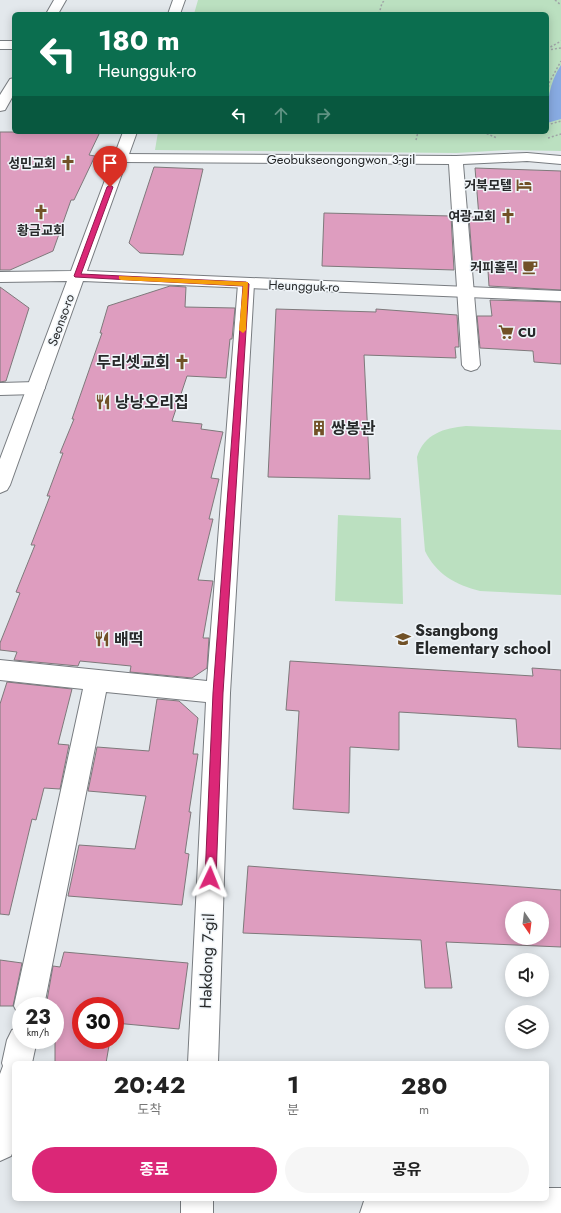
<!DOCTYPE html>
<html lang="ko">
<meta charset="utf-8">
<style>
body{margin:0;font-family:Jost,"Noto Sans KR",sans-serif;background:#f6f6f6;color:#222;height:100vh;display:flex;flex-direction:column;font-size:15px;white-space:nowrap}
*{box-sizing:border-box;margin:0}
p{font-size:13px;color:#767676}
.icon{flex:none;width:22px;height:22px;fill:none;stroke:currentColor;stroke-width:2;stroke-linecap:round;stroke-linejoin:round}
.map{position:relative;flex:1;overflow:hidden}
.panel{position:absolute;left:12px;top:1061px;width:537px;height:140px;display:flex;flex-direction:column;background:#fff;border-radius:6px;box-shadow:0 2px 10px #0003}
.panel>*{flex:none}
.banner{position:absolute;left:12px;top:12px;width:537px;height:122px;border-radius:6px;box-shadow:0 2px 10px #0003;background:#0b6e4f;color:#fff;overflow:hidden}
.needle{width:26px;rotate:166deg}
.buttons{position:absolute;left:505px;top:901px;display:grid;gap:8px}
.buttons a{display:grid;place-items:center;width:44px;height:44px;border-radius:50%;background:#fff;box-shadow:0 2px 10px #0003;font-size:20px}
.speed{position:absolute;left:12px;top:997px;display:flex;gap:8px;font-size:20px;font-weight:700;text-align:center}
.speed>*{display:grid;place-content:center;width:52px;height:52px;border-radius:50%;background:#fff;box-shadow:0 2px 10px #0003;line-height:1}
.speed small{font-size:10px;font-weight:400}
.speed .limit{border:6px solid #d22;background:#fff;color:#111}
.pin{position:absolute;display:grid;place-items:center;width:34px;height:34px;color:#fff;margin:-41px -17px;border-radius:50% 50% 50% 0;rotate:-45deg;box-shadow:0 0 4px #0007}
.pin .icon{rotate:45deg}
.me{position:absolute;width:44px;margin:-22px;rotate:2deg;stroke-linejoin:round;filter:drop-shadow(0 0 3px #0008)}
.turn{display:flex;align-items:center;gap:14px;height:84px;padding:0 20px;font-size:18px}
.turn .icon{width:52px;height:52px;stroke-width:2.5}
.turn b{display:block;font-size:28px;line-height:34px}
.lanes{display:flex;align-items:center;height:38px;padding:0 20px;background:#0003;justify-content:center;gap:20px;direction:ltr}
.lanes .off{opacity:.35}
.eta{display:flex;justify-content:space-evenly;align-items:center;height:68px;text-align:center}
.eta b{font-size:24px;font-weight:700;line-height:28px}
.button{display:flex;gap:8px;margin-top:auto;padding:8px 20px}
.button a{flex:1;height:46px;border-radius:24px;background:#db2777;color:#fff;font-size:16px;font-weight:700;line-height:46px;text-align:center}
.button a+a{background:#f6f6f6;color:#222}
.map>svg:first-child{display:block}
</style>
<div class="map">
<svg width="561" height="1213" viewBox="0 0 561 1213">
<rect width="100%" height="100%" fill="#e3e8ec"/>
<!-- green -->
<path fill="#bbe0c0" d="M 198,0 L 561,0 L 561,151 L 508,150 L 456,153 L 155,150 L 158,132 L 547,132 L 547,14 L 194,14 Z
M 466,426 L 561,430 L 561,595 L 480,591 C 456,585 436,574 425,551 L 417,457 C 424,434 444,428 466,426 Z
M 338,515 L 401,518 L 403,604 L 335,601 Z"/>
<!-- water -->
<path fill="#88abe2" d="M 561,65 L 561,119 L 547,123 C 547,102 549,83 561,65 Z"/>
<!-- building -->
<path fill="#de9dbf" stroke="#7e797b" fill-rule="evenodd" d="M 0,132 L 100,132 L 89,155 L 95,156 L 74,200 L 71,200 L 53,251 L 10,270 L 0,270 Z
M 154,167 L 203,169 L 183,255 L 140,253 L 129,243 Z
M 475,168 L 561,171 L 561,290 L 489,286 L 488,271 L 473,270 L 469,217 L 479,217 Z
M 324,213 L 451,216 L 454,270 L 322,266 Z
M 170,286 L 186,287 L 185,307 L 235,308 L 232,339 L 230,339 L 226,378 L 187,376 L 172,421 L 202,424 L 201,429 L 223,432 L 211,478 L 219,479 L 209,519 L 213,519 L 198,580 L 213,581 L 203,638 L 209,638 L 207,668 L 192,678 L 130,672 L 131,666 L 80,661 L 78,666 L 14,660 L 17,652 L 0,650 L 0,643 L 20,593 L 16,592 L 35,545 L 31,545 L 50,496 L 47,496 L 63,453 L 60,453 L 74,419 L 72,419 L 102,333 L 100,333 L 108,306 Z
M 0,287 L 29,308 L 6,381 L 0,382 Z
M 490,300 L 561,302 L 561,364 L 534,362 L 533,351 L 480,348 L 477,316 L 492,316 Z
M 276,309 L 376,312 L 376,309 L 457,315 L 459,347 L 455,347 L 456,358 L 364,355 L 370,479 L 268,477 Z
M 290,661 L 533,676 L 532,668 L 561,670 L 561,749 L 518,747 L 516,719 L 399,712 L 399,750 L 350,747 L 349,813 L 293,809 L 299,711 L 286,710 Z
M 7,682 L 72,689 L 58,744 L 69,745 L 60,789 L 44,788 L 36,820 L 32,819 L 9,915 L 0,914 L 0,704 Z
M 157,699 L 179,701 L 198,718 L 193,754 L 198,754 L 189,812 L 191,812 L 185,853 L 189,854 L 182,905 L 68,896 L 79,845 L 135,849 L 146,796 L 88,791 L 97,747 L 149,751 Z
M 248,866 L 561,890 L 561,947 L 446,942 L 452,988 L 425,988 L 421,940 L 243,933 ZM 512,908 L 542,908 L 542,938 L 512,938 Z
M 64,952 L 188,963 L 179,1029 L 115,1023 L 115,1006 L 81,1006 L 81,1040 L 110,1040 L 106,1063 L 55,1063 L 55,1006 L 46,1006 L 53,966 L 60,967 Z
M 0,960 L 22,963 L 13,1006 L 0,1006 Z"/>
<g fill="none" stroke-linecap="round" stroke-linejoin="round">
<defs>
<path id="minor" d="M 54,0 L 66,0 L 58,14 L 46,14 Z
M 0,41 L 14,41 L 14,49 L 0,49 Z
M 14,78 L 14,94 L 5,110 L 0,111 L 0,95 L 10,79 Z
M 527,153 L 561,156 L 561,164 L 527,161 L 463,164 L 480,365 L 477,369 L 471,371 L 465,369 L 462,365 L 449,164 L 121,162 L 116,161 L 114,158 L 116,155 L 121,154 L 456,156 Z
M 246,279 L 252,280 L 254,284 L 230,693 L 218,1063 L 188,1063 L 206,702 L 106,692 L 44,1006 L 21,1006 L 21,1017 L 19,1016 L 14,1006 L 83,689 L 0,680 L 0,660 L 207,681 L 238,284 L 240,280 Z
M 36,382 L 42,384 L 45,388 L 42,392 L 36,394 L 0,395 L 0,383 Z
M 21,1026 L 21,1040 L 37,1040 L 32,1063 L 14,1063 L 14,1149 L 11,1156 L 0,1161 L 0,1074 L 3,1066 L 2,1063 L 7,1040 L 12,1030 Z
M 547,1188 L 561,1188 L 561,1213 L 360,1213 L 364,1201 L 370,1199 L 547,1199 Z
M 181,1199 L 213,1199 L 213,1213 L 181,1213 Z"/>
<path id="tertiary" d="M 173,0 L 185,0 L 180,14 L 168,14 Z
M 123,132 L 137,132 L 87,271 L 561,291 L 561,301 L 83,281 L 10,485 L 7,490 L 0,493 L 0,459 L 67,281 L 0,282 L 0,272 L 71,271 Z"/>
</defs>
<!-- minor casing -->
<use href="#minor" stroke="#787c80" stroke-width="2"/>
<!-- tertiary casing -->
<use href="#tertiary" stroke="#787c80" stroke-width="2"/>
<!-- path -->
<path stroke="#9fa3a6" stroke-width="1.5" stroke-dasharray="2 2" stroke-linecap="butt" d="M 555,0 L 561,5
M 379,14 L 382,3 L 385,0
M 547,49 L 561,41
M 547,50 L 561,48
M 547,99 L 549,83 L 561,61
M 547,125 L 561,121
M 483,132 L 497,138
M 548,138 L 561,134
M 416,140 L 418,132"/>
<!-- minor -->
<use href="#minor" fill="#fff" fill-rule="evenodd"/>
<!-- tertiary -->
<use href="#tertiary" fill="#fff" fill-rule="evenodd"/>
</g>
<!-- route -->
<path fill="#db2777" stroke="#8e194d" d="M 110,185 L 113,187 L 81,274 L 246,282 L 249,284 L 223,693 L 216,878 L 214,882 L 210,884 L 206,882 L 205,878 L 213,693 L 243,286 L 75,277 L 74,276 L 107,187 Z"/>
<!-- slow -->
<path fill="#f59e0b" d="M 119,276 L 248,282 L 246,330 L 243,333 L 239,330 L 243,286 L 121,280 L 119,279 Z"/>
<!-- icons -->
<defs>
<symbol id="church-bare" viewBox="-9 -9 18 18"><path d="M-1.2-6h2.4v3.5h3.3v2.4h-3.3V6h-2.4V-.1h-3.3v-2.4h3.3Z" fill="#715127" stroke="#f0f5f9" stroke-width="2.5" paint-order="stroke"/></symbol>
<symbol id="hotel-bare" viewBox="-9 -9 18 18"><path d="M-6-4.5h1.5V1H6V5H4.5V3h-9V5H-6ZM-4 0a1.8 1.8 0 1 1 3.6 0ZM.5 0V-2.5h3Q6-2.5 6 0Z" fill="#715127" stroke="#f0f5f9" stroke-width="2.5" paint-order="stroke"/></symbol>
<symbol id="cafe-bare" viewBox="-9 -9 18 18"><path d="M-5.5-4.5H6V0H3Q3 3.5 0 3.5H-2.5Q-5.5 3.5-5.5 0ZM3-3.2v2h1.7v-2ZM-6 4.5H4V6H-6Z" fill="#715127" stroke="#f0f5f9" stroke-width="2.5" paint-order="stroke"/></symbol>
<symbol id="supermarket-bare" viewBox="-9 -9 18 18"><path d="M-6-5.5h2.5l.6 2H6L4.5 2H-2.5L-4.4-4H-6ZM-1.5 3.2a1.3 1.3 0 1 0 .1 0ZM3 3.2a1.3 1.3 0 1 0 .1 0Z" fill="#715127" stroke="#f0f5f9" stroke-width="2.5" paint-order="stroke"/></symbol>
<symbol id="restaurant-bare" viewBox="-9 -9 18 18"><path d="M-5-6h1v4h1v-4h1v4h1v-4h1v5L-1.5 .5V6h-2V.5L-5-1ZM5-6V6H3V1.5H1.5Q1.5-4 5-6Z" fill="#715127" stroke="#f0f5f9" stroke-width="2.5" paint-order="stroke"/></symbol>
<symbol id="building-bare" viewBox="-9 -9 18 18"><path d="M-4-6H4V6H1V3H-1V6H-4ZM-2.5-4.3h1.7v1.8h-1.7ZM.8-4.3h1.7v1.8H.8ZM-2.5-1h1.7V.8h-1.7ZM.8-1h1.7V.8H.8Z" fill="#715127" stroke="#f0f5f9" stroke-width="2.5" paint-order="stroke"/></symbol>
<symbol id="school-bare" viewBox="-9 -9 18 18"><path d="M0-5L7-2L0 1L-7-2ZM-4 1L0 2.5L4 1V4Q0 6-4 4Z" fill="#715127" stroke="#f0f5f9" stroke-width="2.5" paint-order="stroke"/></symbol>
</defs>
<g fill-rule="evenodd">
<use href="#church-bare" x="57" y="152" width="22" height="22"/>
<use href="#hotel-bare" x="513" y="174" width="22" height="22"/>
<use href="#church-bare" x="30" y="201" width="22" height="22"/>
<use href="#church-bare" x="497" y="205" width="22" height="22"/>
<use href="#cafe-bare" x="519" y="256" width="22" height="22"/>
<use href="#supermarket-bare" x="495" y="321" width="22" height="22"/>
<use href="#church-bare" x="171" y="351" width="22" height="22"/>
<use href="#restaurant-bare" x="92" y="391" width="22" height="22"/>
<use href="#building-bare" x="308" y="417" width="22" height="22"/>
<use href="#restaurant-bare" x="91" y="628" width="22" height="22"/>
<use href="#school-bare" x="392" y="628" width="22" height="22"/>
</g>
<g text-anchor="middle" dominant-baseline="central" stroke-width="3" stroke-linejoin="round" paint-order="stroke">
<!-- far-street labels -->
<g font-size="13" fill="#27292a" stroke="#f0f5f9">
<text x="341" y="159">Geobukseongongwon 3-gil</text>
<text transform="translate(304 286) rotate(2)">Heungguk-ro</text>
<text transform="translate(61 320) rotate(-70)">Seonso-ro</text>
</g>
<!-- far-poi labels -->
<g font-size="13" font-weight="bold" fill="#27292a" stroke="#f0f5f9" text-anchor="end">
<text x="56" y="163">성민교회</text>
<text x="512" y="185">거북모텔</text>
<text x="496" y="216">여광교회</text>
<text x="41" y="230" text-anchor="middle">황금교회</text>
<text x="518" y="267">커피홀릭</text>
<text x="518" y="332" text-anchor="start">CU</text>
</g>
<!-- poi labels -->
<g font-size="16" font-weight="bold" fill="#27292a" stroke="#f0f5f9" text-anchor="start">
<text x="170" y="362" text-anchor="end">두리셋교회</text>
<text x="115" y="402">낭낭오리집</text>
<text x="331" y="428">쌍봉관</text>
<text x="415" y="630">Ssangbong<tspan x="415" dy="18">Elementary school</tspan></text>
<text x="114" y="639">배떡</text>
</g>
<!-- street labels -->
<g font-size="16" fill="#27292a" stroke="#f0f5f9">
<text transform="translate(207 961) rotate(-88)">Hakdong 7-gil</text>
</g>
</g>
</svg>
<div class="buttons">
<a><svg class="needle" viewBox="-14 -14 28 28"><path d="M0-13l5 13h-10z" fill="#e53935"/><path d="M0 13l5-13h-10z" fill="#767676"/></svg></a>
<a><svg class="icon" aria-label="sound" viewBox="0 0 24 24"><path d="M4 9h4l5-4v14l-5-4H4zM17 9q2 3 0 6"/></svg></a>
<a><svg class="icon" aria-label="layers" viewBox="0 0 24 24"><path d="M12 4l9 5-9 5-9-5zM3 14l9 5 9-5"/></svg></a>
</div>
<div class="speed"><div>23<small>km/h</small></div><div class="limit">30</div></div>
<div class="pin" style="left:110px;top:187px;background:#d93025"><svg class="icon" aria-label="arrive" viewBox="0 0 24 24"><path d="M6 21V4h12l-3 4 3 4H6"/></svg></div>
<svg class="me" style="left:210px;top:878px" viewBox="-20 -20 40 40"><path d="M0-17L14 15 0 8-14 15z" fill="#db2777" stroke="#fff" stroke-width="4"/></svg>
<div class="banner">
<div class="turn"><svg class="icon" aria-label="left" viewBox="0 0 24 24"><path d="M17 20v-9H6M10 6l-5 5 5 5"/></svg><div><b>180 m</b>Heungguk-ro</div></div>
<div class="lanes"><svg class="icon" aria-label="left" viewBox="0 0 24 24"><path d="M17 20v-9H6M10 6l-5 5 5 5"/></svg><svg class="icon off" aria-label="ahead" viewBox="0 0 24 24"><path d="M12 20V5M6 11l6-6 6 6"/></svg><svg class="icon off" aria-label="right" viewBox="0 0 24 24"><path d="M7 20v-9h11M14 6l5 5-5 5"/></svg></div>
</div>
<section class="panel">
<div class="eta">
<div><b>20:42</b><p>도착</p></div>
<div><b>1</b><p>분</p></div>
<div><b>280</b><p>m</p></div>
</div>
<div class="button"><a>종료</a><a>공유</a></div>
</section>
</div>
